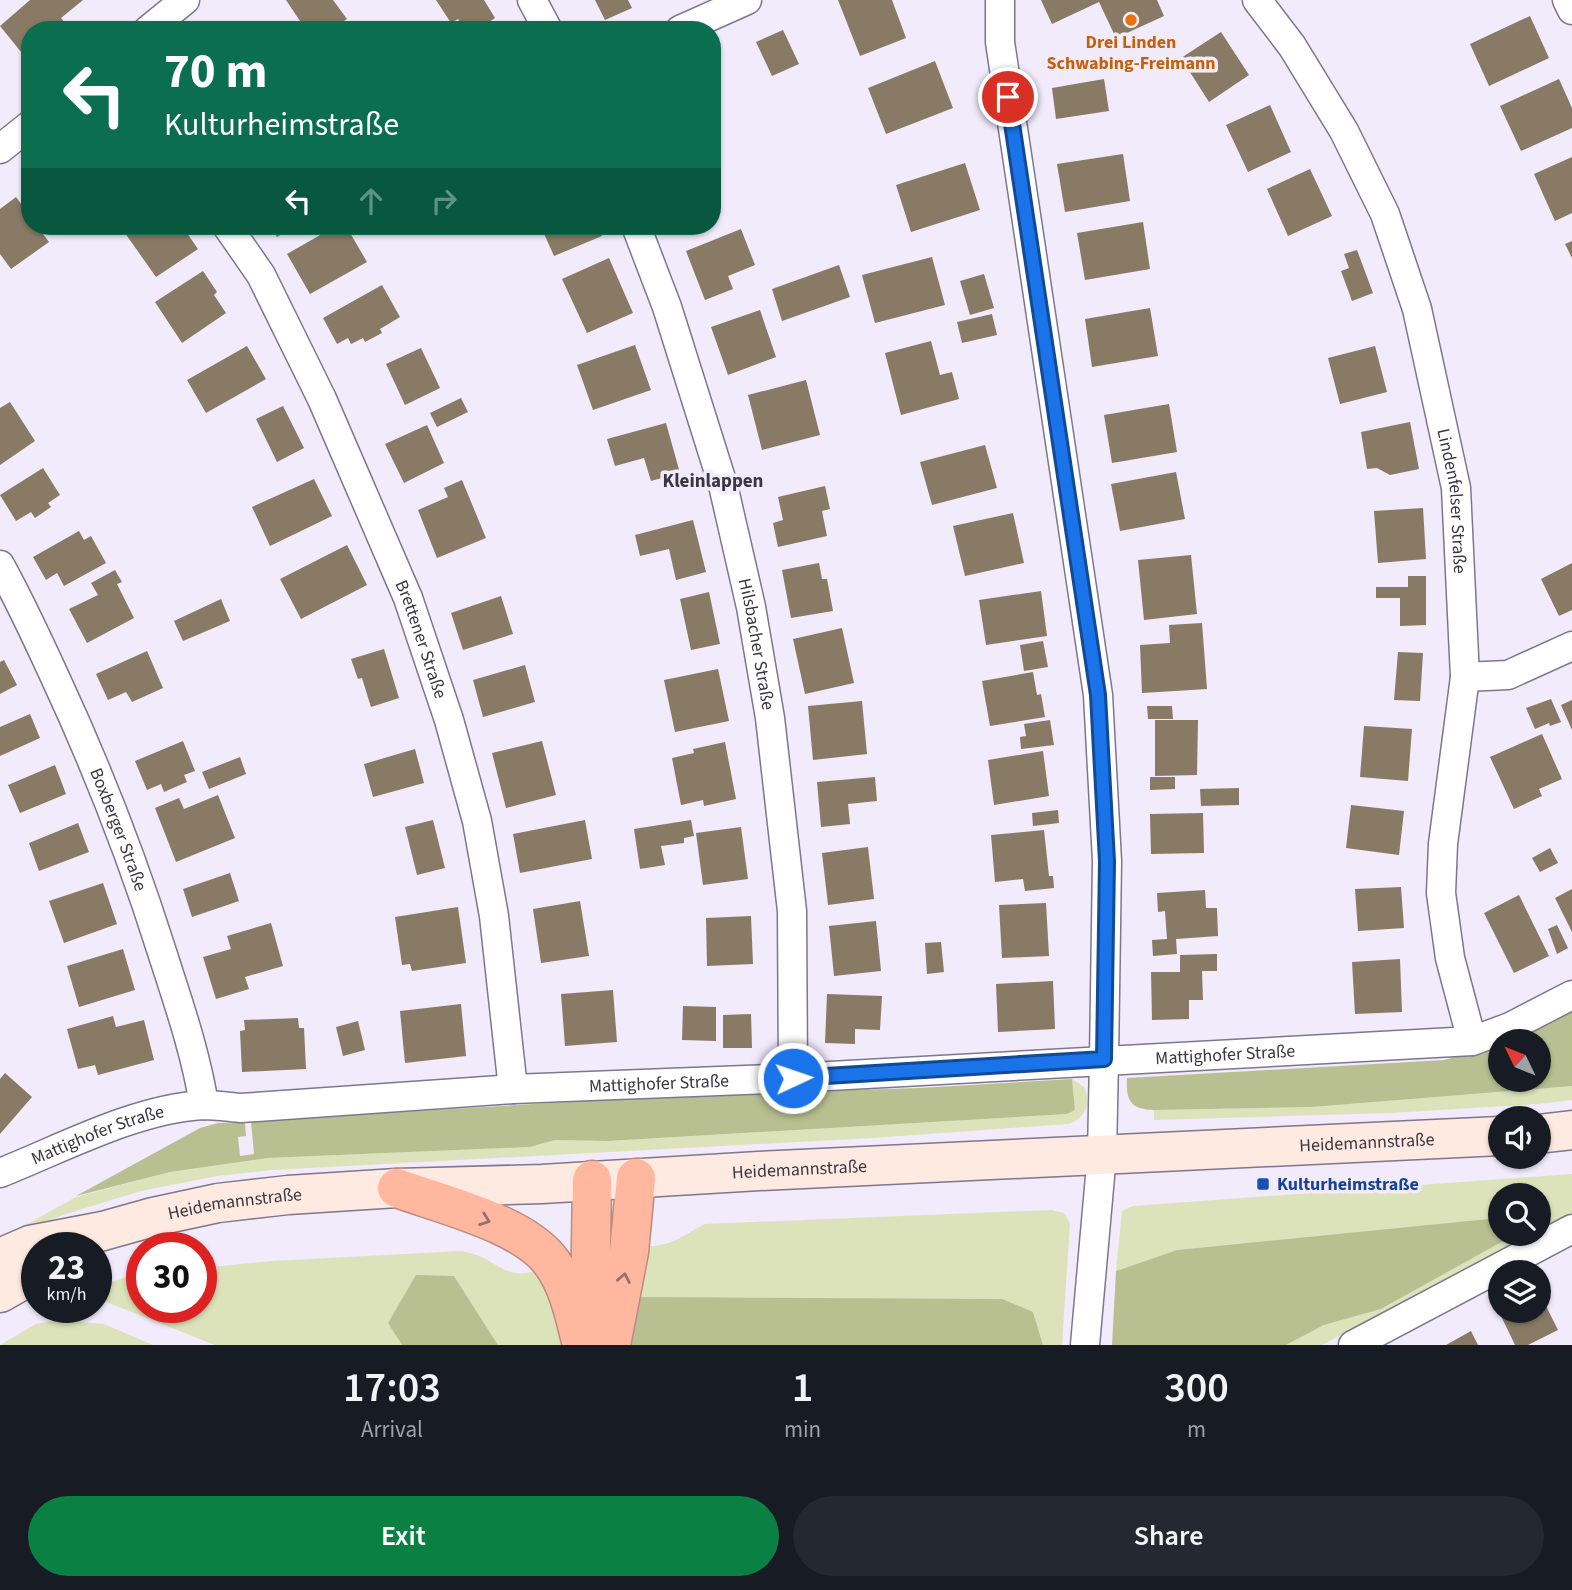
<!DOCTYPE html>
<meta charset="utf-8">
<style>
body{margin:0;font-family:"Source Sans 3",sans-serif;background:#242831;color:#f1f3f6;height:100vh;display:flex;flex-direction:column;font-size:26px;white-space:nowrap}
*{box-sizing:border-box;margin:0}
p{font-size:23px;color:#9ea1a6}
.icon{flex:none;width:38px;height:38px;fill:none;stroke:currentColor;stroke-width:2;stroke-linecap:round;stroke-linejoin:round}
.map{position:relative;height:1345px;overflow:hidden}
.details{display:flex;flex-direction:column;background:#171b24;flex:1}
.details>*{flex:none}
.top-card{position:absolute;left:21px;top:21px;width:700px;height:214px;border-radius:28px;box-shadow:0 2px 5px #0004;background:#0b6e4f;color:#fff;overflow:hidden}
.needle{width:46px;rotate:313deg}
.controls{position:absolute;left:1488px;top:1029px;display:grid;gap:14px}
.controls a{display:grid;place-items:center;width:63px;height:63px;border-radius:50%;background:#171b24;box-shadow:0 2px 5px #0004;font-size:35px}
.speed{position:absolute;left:21px;top:1232px;display:flex;gap:14px;font-size:35px;font-weight:700;text-align:center}
.speed>*{display:grid;place-content:center;width:91px;height:91px;border-radius:50%;background:#171b24;box-shadow:0 2px 5px #0004;line-height:1}
.speed small{font-size:18px;font-weight:400}
.speed .limit{border:10px solid #d22;background:#fff;color:#111}
.pin{position:absolute;display:grid;place-items:center;width:60px;height:60px;color:#fff;margin:-30px;border:4px solid #fff;border-radius:50%;box-shadow:0 2px 7px #0007}
.me{position:absolute;width:77px;margin:-38px;rotate:87deg;stroke-linejoin:round;filter:drop-shadow(0 0 5px #0008)}
.turn{display:flex;align-items:center;gap:24px;height:147px;padding:0 28px;font-size:32px}
.turn .icon{width:91px;height:91px;stroke-width:2.5}
.turn b{display:block;font-size:49px;line-height:60px}
.lanes{display:flex;align-items:center;height:66px;padding:0 28px;background:#0003;justify-content:center;gap:35px;direction:ltr}
.lanes .off{opacity:.35}
.eta{display:flex;justify-content:space-evenly;align-items:center;height:119px;text-align:center}
.eta b{font-size:42px;font-weight:600;line-height:49px}
.cta{display:flex;gap:14px;margin-top:auto;padding:14px 28px}
.cta a{flex:1;height:80px;border-radius:42px;background:#0b8043;color:#fff;font-size:28px;font-weight:600;line-height:80px;text-align:center}
.cta a+a{background:#242831;color:#f1f3f6}
.map>svg:first-child{display:block}
</style>
<div class="map">
<svg width="1572" height="1345" viewBox="0 0 1572 1345">
<rect width="100%" height="100%" fill="#f1ebfb"/>
<!-- green -->
<path fill="#dce3bb" d="M 1072,1079 L 1084,1087 C 1092,1103 1085,1119 1068,1124 L 873,1138 L 272,1170 L 217,1176 L 141,1191 L 66,1214 L 0,1239 L 76,1197 L 170,1172 L 268,1158 L 530,1147 L 555,1140 L 608,1141 L 1067,1114 L 1075,1110 Z
M 1572,1086 L 1572,1100 L 1538,1104 L 1391,1113 L 1154,1120 L 1154,1110 L 1312,1107 Z
M 1572,1174 L 1572,1213 L 1538,1231 L 1538,1195 L 1500,1195 L 1500,1219 L 1177,1250 L 1116,1271 L 1122,1211 L 1133,1206 Z
M 1052,1210 L 1064,1213 L 1070,1223 L 1062,1345 L 1043,1345 L 1033,1312 L 638,1297 L 647,1246 C 671,1247 685,1234 705,1224 Z
M 1516,1234 L 1533,1234 L 1322,1345 L 1286,1345 L 1324,1325 L 1381,1309 Z
M 460,1251 C 498,1255 504,1287 544,1267 L 561,1308 L 561,1345 L 498,1345 L 454,1276 L 389,1323 L 402,1345 L 215,1345 L 96,1298 L 96,1287 L 142,1272 L 142,1307 L 201,1307 L 201,1268 L 272,1261 Z
M 57,1320 L 104,1324 L 153,1345 L 0,1345 L 36,1324 Z"/>
<!-- forest -->
<path fill="#b8c091" d="M 1572,1009 L 1572,1086 L 1312,1107 L 1154,1110 C 1130,1109 1126,1101 1127,1078 L 1444,1060 L 1500,1044 L 1500,1080 L 1538,1080 L 1538,1041 L 1507,1041 Z
M 1072,1079 L 1075,1110 L 1067,1114 L 608,1141 L 555,1140 L 530,1147 L 268,1158 L 170,1172 L 76,1196 L 200,1128 L 218,1123 L 245,1122 L 246,1136 L 238,1137 L 240,1156 L 254,1154 L 251,1121 L 683,1095 L 919,1088 Z
M 1499,1218 L 1500,1234 L 1516,1234 L 1381,1309 L 1324,1325 L 1286,1345 L 1112,1345 L 1116,1271 L 1177,1250 Z
M 416,1275 L 454,1276 L 498,1345 L 402,1345 L 388,1323 Z
M 638,1297 L 1002,1299 L 1033,1312 L 1043,1345 L 631,1345 Z"/>
<!-- building -->
<path fill="#887a64" d="M 30,0 L 83,0 L 61,18 L 69,28 L 66,30 L 30,30 L 30,63 L 0,26 Z
M 286,0 L 333,0 L 347,19 L 331,30 L 306,30 Z
M 436,0 L 484,0 L 495,18 L 477,30 L 464,30 L 458,19 L 451,23 Z
M 595,0 L 628,0 L 632,8 L 605,20 Z
M 838,0 L 892,0 L 906,38 L 860,56 Z
M 1041,0 L 1157,0 L 1164,16 L 1116,38 L 1099,2 L 1052,24 Z
M 1530,16 L 1549,58 L 1489,86 L 1470,44 Z
M 783,30 L 799,64 L 772,76 L 756,42 Z
M 1221,32 L 1249,75 L 1209,102 L 1181,58 Z
M 935,61 L 953,108 L 886,134 L 868,88 Z
M 1104,79 L 1109,111 L 1056,119 L 1052,88 Z
M 1559,79 L 1572,108 L 1572,128 L 1521,151 L 1500,106 Z
M 1270,105 L 1291,152 L 1248,172 L 1226,125 Z
M 1123,154 L 1130,201 L 1065,212 L 1057,164 Z
M 1572,157 L 1572,213 L 1555,221 L 1534,174 Z
M 965,163 L 980,210 L 911,232 L 896,185 Z
M 1310,169 L 1332,216 L 1288,236 L 1267,189 Z
M 16,197 L 30,216 L 30,226 L 37,226 L 49,242 L 11,269 L 0,254 L 0,209 Z
M 1143,222 L 1150,269 L 1085,280 L 1077,233 Z
M 120,226 L 182,226 L 198,249 L 156,277 Z
M 270,226 L 295,226 L 277,237 Z
M 336,226 L 346,226 L 367,262 L 310,294 L 287,254 Z
M 597,226 L 602,236 L 554,256 L 541,227 Z
M 741,229 L 755,265 L 728,276 L 733,289 L 705,300 L 686,251 Z
M 1572,241 L 1572,258 L 1565,244 Z
M 1357,250 L 1373,293 L 1352,301 L 1341,271 L 1349,268 L 1344,254 Z
M 932,257 L 945,305 L 875,323 L 862,275 Z
M 609,258 L 633,313 L 587,333 L 562,279 Z
M 839,265 L 850,297 L 782,321 L 772,289 Z
M 203,271 L 217,292 L 214,295 L 226,313 L 182,343 L 155,302 Z
M 984,274 L 994,308 L 970,315 L 960,281 Z
M 382,285 L 400,317 L 380,329 L 382,333 L 365,342 L 363,338 L 351,344 L 348,338 L 337,344 L 323,318 Z
M 1150,308 L 1158,356 L 1092,367 L 1085,319 Z
M 760,310 L 776,357 L 728,375 L 711,327 Z
M 992,314 L 997,335 L 962,343 L 957,322 Z
M 931,341 L 940,375 L 952,372 L 959,399 L 901,415 L 885,353 Z
M 635,345 L 651,390 L 593,410 L 577,365 Z
M 247,346 L 266,379 L 206,413 L 187,380 Z
M 1375,346 L 1387,392 L 1340,404 L 1328,358 Z
M 421,348 L 440,388 L 405,405 L 386,364 Z
M 806,380 L 820,435 L 762,450 L 748,395 Z
M 461,398 L 468,412 L 437,427 L 430,413 Z
M 10,402 L 35,441 L 0,465 L 0,408 Z
M 1169,404 L 1177,452 L 1112,463 L 1104,415 Z
M 283,406 L 304,448 L 277,462 L 256,419 Z
M 1410,422 L 1419,469 L 1390,475 L 1377,468 L 1367,469 L 1361,432 Z
M 666,423 L 680,473 L 651,481 L 644,458 L 615,466 L 607,439 Z
M 427,425 L 444,463 L 404,483 L 385,444 Z
M 985,445 L 997,488 L 932,505 L 920,462 Z
M 43,468 L 60,495 L 48,503 L 51,507 L 35,518 L 31,512 L 16,521 L 0,495 Z
M 1176,472 L 1185,519 L 1120,531 L 1111,484 Z
M 314,479 L 332,516 L 270,546 L 252,507 Z
M 462,480 L 486,538 L 437,558 L 418,510 L 448,497 L 444,488 Z
M 825,486 L 830,509 L 822,511 L 827,536 L 778,547 L 773,523 L 783,520 L 778,497 Z
M 1423,508 L 1426,559 L 1378,563 L 1374,511 Z
M 1013,513 L 1024,563 L 965,576 L 953,526 Z
M 693,520 L 706,572 L 676,580 L 669,549 L 640,556 L 635,535 Z
M 79,531 L 84,540 L 91,536 L 106,563 L 64,586 L 57,573 L 46,580 L 33,557 Z
M 347,545 L 367,585 L 301,619 L 280,579 Z
M 1191,555 L 1197,614 L 1144,620 L 1138,560 Z
M 819,563 L 822,579 L 827,579 L 833,611 L 791,618 L 782,570 Z
M 1572,563 L 1572,610 L 1559,616 L 1541,579 Z
M 115,570 L 122,582 L 117,584 L 134,618 L 87,643 L 69,609 L 98,595 L 91,583 Z
M 1408,576 L 1426,576 L 1426,625 L 1400,626 L 1400,598 L 1376,598 L 1376,587 L 1408,587 Z
M 1041,591 L 1047,636 L 986,645 L 979,600 Z
M 709,592 L 720,644 L 691,650 L 680,599 Z
M 501,596 L 513,634 L 463,650 L 451,613 Z
M 221,599 L 230,621 L 183,641 L 174,621 Z
M 1202,623 L 1207,689 L 1142,693 L 1140,645 L 1170,643 L 1169,625 Z
M 842,628 L 854,683 L 805,694 L 793,639 Z
M 1043,641 L 1048,667 L 1024,671 L 1020,645 Z
M 384,649 L 399,698 L 371,707 L 362,678 L 358,679 L 351,659 Z
M 147,651 L 163,688 L 132,702 L 126,692 L 108,700 L 96,674 Z
M 1398,652 L 1423,653 L 1420,701 L 1394,700 Z
M 4,660 L 17,685 L 0,694 L 0,662 Z
M 525,665 L 535,702 L 483,717 L 473,680 Z
M 718,669 L 729,721 L 675,732 L 664,680 Z
M 1033,672 L 1037,695 L 1041,694 L 1045,717 L 990,726 L 982,681 Z
M 1551,699 L 1561,722 L 1550,726 L 1549,723 L 1535,729 L 1526,708 Z
M 1572,700 L 1572,730 L 1561,705 Z
M 862,701 L 867,754 L 813,760 L 808,706 Z
M 1147,706 L 1172,706 L 1173,719 L 1148,719 Z
M 30,714 L 40,738 L 0,756 L 0,727 Z
M 1050,720 L 1054,745 L 1021,749 L 1020,737 L 1026,736 L 1024,724 Z
M 1155,720 L 1198,720 L 1197,775 L 1155,776 Z
M 1364,726 L 1412,729 L 1408,781 L 1360,777 Z
M 1542,734 L 1562,779 L 1539,789 L 1542,796 L 1514,809 L 1490,757 Z
M 183,741 L 195,771 L 184,775 L 187,782 L 164,792 L 161,784 L 147,790 L 135,761 Z
M 542,741 L 556,795 L 506,808 L 492,753 Z
M 725,742 L 736,799 L 704,806 L 703,800 L 681,805 L 672,758 L 694,753 L 693,749 Z
M 415,749 L 424,783 L 373,797 L 364,764 Z
M 1043,751 L 1049,796 L 994,805 L 988,760 Z
M 240,757 L 246,774 L 209,789 L 202,772 Z
M 55,765 L 66,794 L 20,813 L 8,785 Z
M 875,777 L 877,801 L 848,804 L 850,824 L 821,827 L 817,782 Z
M 1150,777 L 1175,777 L 1175,789 L 1150,790 Z
M 1239,788 L 1239,805 L 1201,806 L 1200,789 Z
M 218,795 L 235,838 L 176,862 L 155,808 L 179,798 L 184,809 Z
M 1351,805 L 1404,811 L 1399,855 L 1346,848 Z
M 1058,810 L 1059,823 L 1033,826 L 1032,813 Z
M 1203,813 L 1204,853 L 1151,854 L 1150,814 Z
M 433,820 L 445,868 L 417,875 L 405,827 Z
M 585,820 L 592,859 L 520,873 L 513,834 Z
M 691,820 L 694,836 L 684,838 L 684,843 L 661,846 L 665,865 L 640,869 L 634,829 Z
M 78,823 L 89,852 L 39,871 L 29,843 Z
M 741,827 L 748,879 L 703,885 L 696,833 Z
M 1044,830 L 1049,876 L 1053,876 L 1054,888 L 1025,891 L 1023,879 L 995,882 L 991,835 Z
M 868,847 L 874,899 L 828,905 L 822,853 Z
M 1550,848 L 1558,863 L 1540,872 L 1532,858 Z
M 230,873 L 239,901 L 192,917 L 183,889 Z
M 103,883 L 117,924 L 64,943 L 49,901 Z
M 1401,887 L 1404,928 L 1358,931 L 1355,889 Z
M 1572,889 L 1572,932 L 1555,898 Z
M 1205,890 L 1206,908 L 1217,908 L 1218,936 L 1176,939 L 1177,954 L 1153,956 L 1152,940 L 1167,939 L 1165,911 L 1158,912 L 1157,893 Z
M 1519,895 L 1549,956 L 1514,973 L 1484,913 Z
M 580,901 L 589,956 L 541,963 L 533,909 Z
M 1046,903 L 1049,956 L 1002,958 L 999,905 Z
M 458,907 L 466,963 L 412,971 L 410,964 L 402,965 L 395,917 Z
M 751,916 L 753,964 L 707,966 L 706,918 Z
M 876,921 L 881,971 L 834,976 L 829,926 Z
M 271,923 L 283,966 L 245,977 L 249,989 L 216,999 L 203,957 L 231,949 L 227,936 Z
M 1557,925 L 1568,948 L 1557,954 L 1548,929 Z
M 941,942 L 944,972 L 927,974 L 925,943 Z
M 123,949 L 135,990 L 79,1007 L 67,966 Z
M 1217,954 L 1217,971 L 1202,971 L 1203,1000 L 1189,1000 L 1189,1019 L 1152,1020 L 1151,972 L 1180,972 L 1180,955 Z
M 1400,959 L 1402,1012 L 1355,1014 L 1352,962 Z
M 1053,981 L 1055,1029 L 998,1032 L 996,984 Z
M 613,990 L 617,1042 L 565,1046 L 561,994 Z
M 827,994 L 882,996 L 880,1030 L 855,1029 L 855,1044 L 825,1043 Z
M 461,1004 L 466,1056 L 405,1063 L 400,1011 Z
M 683,1006 L 716,1007 L 716,1041 L 682,1040 Z
M 751,1014 L 752,1048 L 723,1048 L 723,1015 Z
M 113,1016 L 116,1027 L 144,1020 L 154,1060 L 98,1075 L 95,1065 L 78,1069 L 67,1029 Z
M 298,1018 L 299,1028 L 304,1028 L 306,1069 L 242,1072 L 240,1031 L 245,1030 L 244,1020 Z
M 358,1021 L 365,1050 L 343,1056 L 336,1027 Z
M 5,1073 L 32,1097 L 0,1134 L 0,1079 Z
M 1542,1298 L 1558,1330 L 1528,1345 L 1515,1345 L 1502,1318 L 1516,1311 L 1538,1311 L 1538,1300 Z
M 1471,1331 L 1478,1345 L 1446,1345 Z"/>
<g fill="none" stroke-linecap="round" stroke-linejoin="round">
<defs>
<g id="street">
<path d="M 532,0 L 548,30"/>
<path d="M 1000,0 L 1000,42 L 1098,695 L 1107,861 L 1104,1059 L 1102,1154 L 1085,1345"/>
<path id="s1" d="M 1257,0 L 1292,46 L 1344,131 L 1385,214 L 1417,309 L 1456,488 L 1465,677 L 1443,844 L 1441,893 L 1450,958 L 1472,1041"/>
<path d="M 1567,0 L 1572,10"/>
<path d="M 148,30 L 185,0"/>
<path d="M 680,30 L 747,0"/>
<path d="M 0,149 L 30,125"/>
<path id="s2" d="M 227,226 L 261,275 L 322,399 L 408,598 L 449,720 L 477,821 L 494,916 L 513,1089"/>
<path id="s3" d="M 636,226 L 667,307 L 723,485 L 751,607 L 770,718 L 792,911 L 793,1078"/>
<path id="s4" d="M 0,565 C 20,601 37,638 54,675 C 96,765 132,857 162,952 C 178,1002 196,1053 204,1105"/>
<path d="M 1465,677 L 1508,675 L 1572,646"/>
<path id="s5" d="M 0,1173 C 63,1148 135,1109 203,1105 C 215,1105 229,1107 241,1108 L 513,1089 L 793,1078 L 1472,1041 L 1510,1027 L 1572,995"/>
<path d="M 1353,1345 L 1572,1229"/>
</g>
<g id="secondary">
<path d="M 1538,1134 L 1572,1130"/>
<path id="s6" d="M 0,1258 L 30,1245 L 103,1231 L 153,1217 L 218,1203 L 288,1195 L 397,1188 L 542,1184 L 759,1171 L 1500,1136"/>
<path d="M 0,1293 L 37,1272"/>
</g>
<path id="highway" d="M 397,1188 C 443,1205 525,1224 552,1263 C 569,1286 575,1318 582,1345
M 587,1332 L 590,1309 L 592,1180
M 611,1345 L 629,1252 L 636,1178"/>
</defs>
<!-- street casing -->
<use href="#street" stroke="#7e768d" stroke-width="31"/>
<!-- secondary casing -->
<use href="#secondary" stroke="#7e768d" stroke-width="41"/>
<!-- highway casing -->
<use href="#highway" stroke="#ba8b7e" stroke-width="41"/>
<!-- street -->
<use href="#street" stroke="#fff" stroke-width="28"/>
<!-- secondary -->
<use href="#secondary" stroke="#ffeae2" stroke-width="38"/>
<!-- highway -->
<use href="#highway" stroke="#ffb89f" stroke-width="38"/>
</g>
<!-- one-way arrows -->
<defs><path id="oneway-chevron" d="M-2-3.5L2.5 0L-2 3.5" fill="none" stroke-width="1.6" stroke-linecap="round" stroke-linejoin="round" transform="scale(1.75)"/></defs>
<g stroke="#93716c">
<use href="#oneway-chevron" transform="translate(485 1220) rotate(20)"/>
<use href="#oneway-chevron" transform="translate(624 1278) rotate(-79)"/>
</g>
<g fill="none" stroke-linecap="round" stroke-linejoin="round">
<defs>
<path id="route" d="M 793,1078 L 1104,1059 L 1107,861 L 1098,695 L 1008,97"/>
</defs>
<!-- route casing -->
<use href="#route" stroke="#114b97" stroke-width="18"/>
<!-- route -->
<use href="#route" stroke="#1a73e8" stroke-width="12"/>
</g>
<!-- markers -->
<circle fill="#e8710a" stroke="#f1ebfb" stroke-width="2.5" cx="1131" cy="20" r="7"/>
<rect fill="#1a4fb4" stroke="#f1ebfb" stroke-width="2.5" x="1256" y="1177" width="14" height="14" rx="3.5"/>
<g text-anchor="middle" dominant-baseline="central" stroke-width="7" stroke-linejoin="round" paint-order="stroke">
<!-- food labels -->
<g font-size="18" font-weight="bold" fill="#c56008" stroke="#f1ebfb">
<text x="1131" y="42">Drei Linden<tspan x="1131" dy="21">Schwabing-Freimann</tspan></text>
</g>
<!-- street labels -->
<g font-size="18" fill="#3b3742" stroke="#f1ebfb">
<text stroke="none"><textPath href="#s1" startOffset="546">Lindenfelser Straße</textPath></text>
<text stroke="none"><textPath href="#s2" startOffset="458">Brettener Straße</textPath></text>
<text stroke="none"><textPath href="#s3" startOffset="436">Hilsbacher Straße</textPath></text>
<text stroke="none"><textPath href="#s4" startOffset="290">Boxberger Straße</textPath></text>
<text stroke="none"><textPath href="#s5" startOffset="1239">Mattighofer Straße</textPath></text>
<text stroke="none"><textPath href="#s5" startOffset="672">Mattighofer Straße</textPath></text>
<text stroke="none"><textPath href="#s5" startOffset="105">Mattighofer Straße</textPath></text>
<text stroke="none"><textPath href="#s6" startOffset="1376">Heidemannstraße</textPath></text>
<text stroke="none"><textPath href="#s6" startOffset="808">Heidemannstraße</textPath></text>
<text stroke="none"><textPath href="#s6" startOffset="242">Heidemannstraße</textPath></text>
</g>
<!-- transit labels -->
<g font-size="18" font-weight="bold" fill="#164399" stroke="#f1ebfb" text-anchor="start">
<text x="1277" y="1184">Kulturheimstraße</text>
</g>
<!-- neighbourhood labels -->
<g font-size="19" font-weight="bold" fill="#3b3742" stroke="#f1ebfb">
<text x="713" y="481">Kleinlappen</text>
</g>
</g>
</svg>
<div class="controls">
<a><svg class="needle" viewBox="-14 -14 28 28"><path d="M0-13l5 13h-10z" fill="#e53935"/><path d="M0 13l5-13h-10z" fill="#9ea1a6"/></svg></a>
<a><svg class="icon" aria-label="sound" viewBox="0 0 24 24"><path d="M4 9h4l5-4v14l-5-4H4zM17 9q2 3 0 6"/></svg></a>
<a><svg class="icon" aria-label="search" viewBox="0 0 24 24"><circle cx="10" cy="10" r="6"/><path d="M15 15l6 6"/></svg></a>
<a><svg class="icon" aria-label="layers" viewBox="0 0 24 24"><path d="M12 4l9 5-9 5-9-5zM3 14l9 5 9-5"/></svg></a>
</div>
<div class="speed"><div>23<small>km/h</small></div><div class="limit">30</div></div>
<div class="pin" style="left:1008px;top:97px;background:#d93025"><svg class="icon" aria-label="arrive" viewBox="0 0 24 24"><path d="M6 21V4h12l-3 4 3 4H6"/></svg></div>
<svg class="me" style="left:793px;top:1078px" viewBox="-20 -20 40 40"><circle r="17" fill="#1a73e8" stroke="#fff" stroke-width="3"/><path d="M0-11L8 9 0 5-8 9z" fill="#fff"/></svg>
<div class="top-card">
<div class="turn"><svg class="icon" aria-label="left" viewBox="0 0 24 24"><path d="M17 20v-9H6M10 6l-5 5 5 5"/></svg><div><b>70 m</b>Kulturheimstraße</div></div>
<div class="lanes"><svg class="icon" aria-label="left" viewBox="0 0 24 24"><path d="M17 20v-9H6M10 6l-5 5 5 5"/></svg><svg class="icon off" aria-label="ahead" viewBox="0 0 24 24"><path d="M12 20V5M6 11l6-6 6 6"/></svg><svg class="icon off" aria-label="right" viewBox="0 0 24 24"><path d="M7 20v-9h11M14 6l5 5-5 5"/></svg></div>
</div>
</div>
<section class="details">
<div class="eta">
<div><b>17:03</b><p>Arrival</p></div>
<div><b>1</b><p>min</p></div>
<div><b>300</b><p>m</p></div>
</div>
<div class="cta"><a>Exit</a><a>Share</a></div>
</section>
